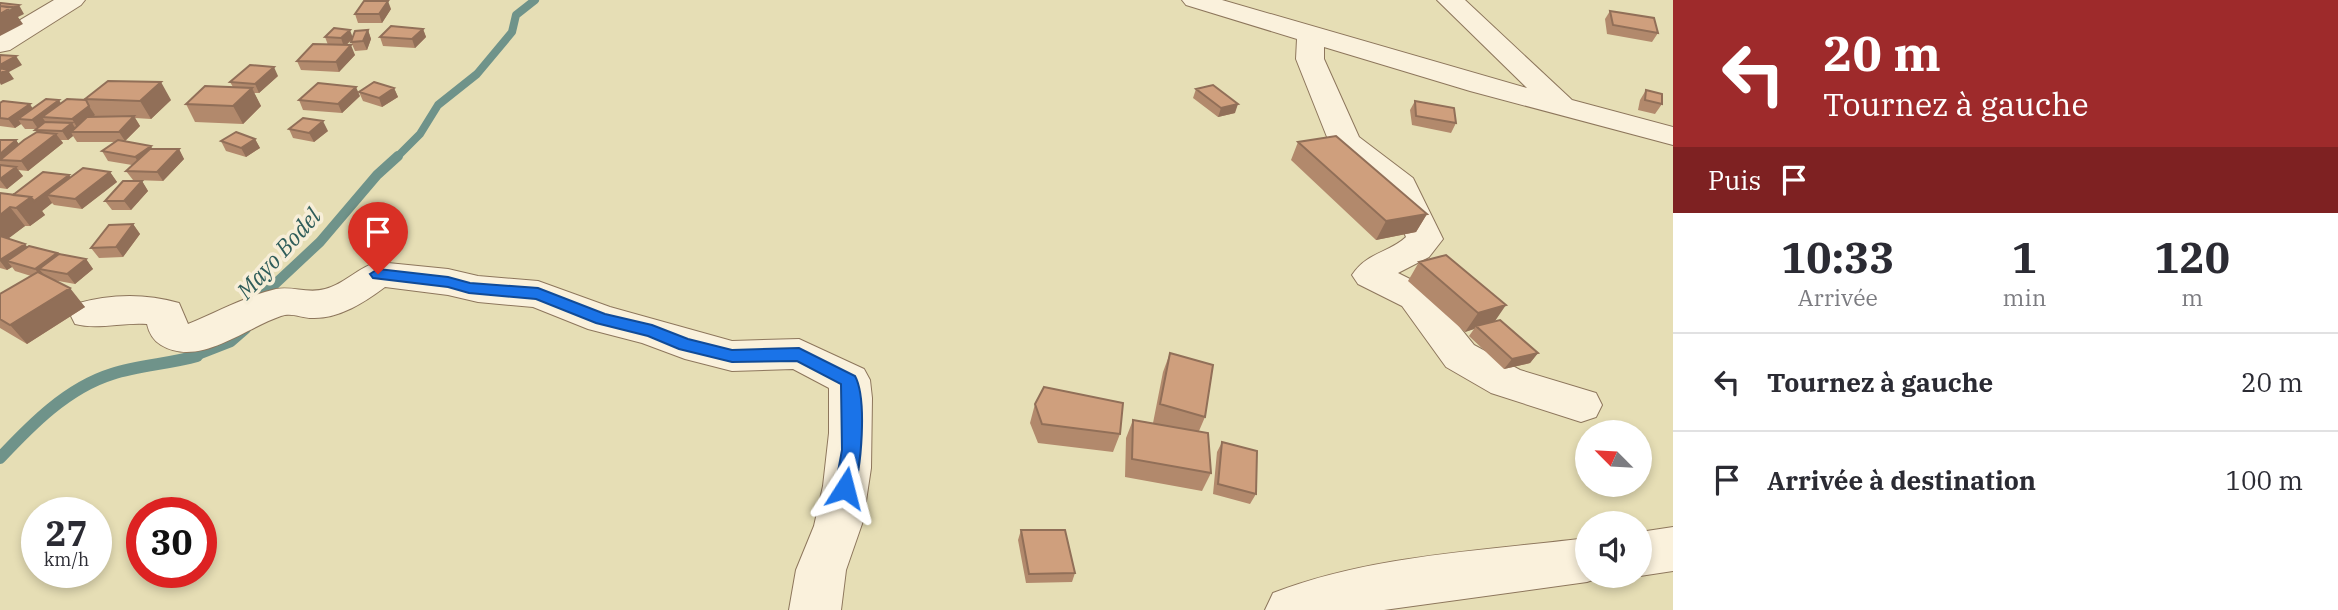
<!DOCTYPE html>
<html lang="fr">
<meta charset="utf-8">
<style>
body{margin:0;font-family:"IBM Plex Serif",serif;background:#f2f2f3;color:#2b2b33;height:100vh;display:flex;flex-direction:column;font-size:26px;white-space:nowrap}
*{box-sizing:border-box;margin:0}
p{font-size:23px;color:#7c7c81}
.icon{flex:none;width:38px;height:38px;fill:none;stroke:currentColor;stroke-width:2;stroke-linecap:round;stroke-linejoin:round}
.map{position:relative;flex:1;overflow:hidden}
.drawer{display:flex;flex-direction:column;background:#fff;width:665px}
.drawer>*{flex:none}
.top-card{background:#9e2a2b;color:#fff;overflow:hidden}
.needle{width:46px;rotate:294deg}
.controls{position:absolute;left:1575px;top:420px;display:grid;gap:14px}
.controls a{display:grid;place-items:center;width:77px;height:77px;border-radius:50%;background:#fff;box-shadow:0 4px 10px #0003;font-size:35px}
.speed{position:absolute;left:21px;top:497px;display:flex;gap:14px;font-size:35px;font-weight:700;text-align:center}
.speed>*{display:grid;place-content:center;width:91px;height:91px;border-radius:50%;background:#fff;box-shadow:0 4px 10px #0003;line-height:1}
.speed small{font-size:18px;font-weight:400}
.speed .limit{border:10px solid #d22;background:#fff;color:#111}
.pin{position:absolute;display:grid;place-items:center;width:60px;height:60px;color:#fff;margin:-72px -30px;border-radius:50% 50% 50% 0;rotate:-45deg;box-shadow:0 0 7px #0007}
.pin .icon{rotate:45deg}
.me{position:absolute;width:77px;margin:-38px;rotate:9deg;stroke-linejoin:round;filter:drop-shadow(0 0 5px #0008)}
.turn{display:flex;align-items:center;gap:24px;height:147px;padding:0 35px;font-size:32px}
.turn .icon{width:91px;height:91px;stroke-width:2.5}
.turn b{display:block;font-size:49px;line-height:60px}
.then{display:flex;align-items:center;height:66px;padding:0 35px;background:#0003;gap:14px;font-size:26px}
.eta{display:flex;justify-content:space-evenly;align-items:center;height:119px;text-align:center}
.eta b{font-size:42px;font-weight:700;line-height:49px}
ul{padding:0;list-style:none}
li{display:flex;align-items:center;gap:21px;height:98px;padding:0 35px;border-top:2px solid #e1e1e2}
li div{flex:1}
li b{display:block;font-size:26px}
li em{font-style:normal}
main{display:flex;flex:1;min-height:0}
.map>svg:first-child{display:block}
</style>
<main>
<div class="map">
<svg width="1673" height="610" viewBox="0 0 1673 610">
<rect width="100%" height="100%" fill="#f0e4c8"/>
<!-- farmland -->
<path fill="#e6deb5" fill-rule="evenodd" d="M 0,0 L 1673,0 L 1673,610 L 0,610 ZM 1587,432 L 1640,432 L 1640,485 L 1587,485 ZM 37,513 L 96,513 L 96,572 L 37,572 ZM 142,513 L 201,513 L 201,572 L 142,572 ZM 1587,523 L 1640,523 L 1640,576 L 1587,576 Z"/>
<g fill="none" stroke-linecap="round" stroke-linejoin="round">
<!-- stream-far2 -->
<path stroke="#6f938a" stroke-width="8" d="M 396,158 L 420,134 L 438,105 L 477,74 L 512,32 L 516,15 L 535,0"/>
<!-- stream-far1 -->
<path stroke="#6f938a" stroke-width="10" d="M 259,299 L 320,242 L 377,175 L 398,156
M 190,358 L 231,342 L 246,329"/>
<!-- stream -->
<path stroke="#6f938a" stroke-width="12" d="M 0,458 C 31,425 67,388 112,374 C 139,365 169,364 197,356"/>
<defs>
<path id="minor" d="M 54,0 L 85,0 L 81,5 L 10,50 L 0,52 L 0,32 Z
M 1182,0 L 1222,0 L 1527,88 L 1437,0 L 1465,0 L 1572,100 L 1673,127 L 1673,145 L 1470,91 L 1324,47 L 1324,59 L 1359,137 L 1413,178 L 1443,239 L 1429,257 L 1398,273 L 1428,288 L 1474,345 L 1520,370 L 1596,393 L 1602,405 L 1596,417 L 1581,422 L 1491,393 L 1446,367 L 1402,306 L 1358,284 L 1352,275 C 1367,252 1389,253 1406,237 L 1386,190 L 1334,149 L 1329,142 L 1296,59 L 1297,39 L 1186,5 Z
M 378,262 L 448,269 L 478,276 L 538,281 L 610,307 L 732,341 L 799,339 L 864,369 L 870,380 L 872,398 L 871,468 L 863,521 L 846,570 L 841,610 L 789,610 L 796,570 L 814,526 L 823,486 L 829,433 L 829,388 L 793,369 L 732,371 L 685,359 L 642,343 L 588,329 L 533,307 L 478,302 L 448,295 L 385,287 C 365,302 339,319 312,318 C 301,318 292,312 281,316 C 245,328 199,368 161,345 C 153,340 149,333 147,324 C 123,322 98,330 75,324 L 70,314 L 75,304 C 110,294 144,293 179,303 L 188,324 C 217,312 246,296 276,289 C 293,286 308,294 325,289 C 345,284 358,267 378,262 Z
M 1673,527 L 1673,571 L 1640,576 L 1640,532 Z
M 1587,538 L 1587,576 L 1604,576 L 1587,582 L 1384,610 L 1265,610 L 1273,593 C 1371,555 1483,551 1587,538 Z"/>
</defs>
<!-- minor casing -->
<use href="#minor" stroke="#8d765c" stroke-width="2"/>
<!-- minor -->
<use href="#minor" fill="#faf1dc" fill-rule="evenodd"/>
</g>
<!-- wall -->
<path fill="#b2896c" d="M 391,9 L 382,23 L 358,23 L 355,14 Z
M 1610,11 L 1658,33 L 1652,42 L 1607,34 L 1605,19 Z
M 423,29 L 426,37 L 415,48 L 383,46 L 380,37 Z
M 368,30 L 371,39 L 367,50 L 355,51 L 351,42 L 352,40 L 346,45 L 355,55 L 339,72 L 301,70 L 297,61 L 328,45 L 325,37 L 353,37 Z
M 278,76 L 259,93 L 254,93 L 261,106 L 243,124 L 195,122 L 186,104 L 233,87 L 230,82 Z
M 394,88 L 398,97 L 382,107 L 363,101 L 359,92 Z
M 1196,89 L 1235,113 L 1218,117 L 1193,98 Z
M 1646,90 L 1662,104 L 1655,114 L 1638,110 L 1640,100 Z
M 360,96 L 342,113 L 303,110 L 299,100 Z
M 85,99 L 171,100 L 151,119 L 135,118 L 140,126 L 125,141 L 152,149 L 179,149 L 184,159 L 163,181 L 133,180 L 126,171 L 132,165 L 108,161 L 102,151 L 116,142 L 77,142 L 73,136 L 68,140 L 61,140 L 63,143 L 28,171 L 18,170 L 23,176 L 7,189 L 0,188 L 0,140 L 16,140 L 19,145 L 37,132 L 35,129 L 25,129 L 21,124 L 15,128 L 0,126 L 0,103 L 33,109 L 86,100 Z
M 1415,101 L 1456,123 L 1451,133 L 1412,125 L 1410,110 Z
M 289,129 L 328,131 L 314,142 L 293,138 Z
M 255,139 L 260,148 L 246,157 L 226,151 L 221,141 Z
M 1298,142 L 1427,214 L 1416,232 L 1376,240 L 1291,160 Z
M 110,172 L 117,182 L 82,209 L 54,205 L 52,203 L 42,211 L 45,215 L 30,226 L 25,226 L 8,238 L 27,247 L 86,259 L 93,269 L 75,284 L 53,280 L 85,307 L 27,344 L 0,328 L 0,294 L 31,276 L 15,271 L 12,267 L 7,270 L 0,268 L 0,193 L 13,195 L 69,175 L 70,178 Z
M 142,181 L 148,191 L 131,210 L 112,210 L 105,201 Z
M 133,224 L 140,234 L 123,257 L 99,258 L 91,248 Z
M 1419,262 L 1494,321 L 1538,353 L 1530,363 L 1504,369 L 1469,336 L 1474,329 L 1465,332 L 1408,281 Z
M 1170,353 L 1205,417 L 1199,431 L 1211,473 L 1202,491 L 1125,477 L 1126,438 L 1133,420 L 1153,423 L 1163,372 Z
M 1035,404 L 1120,434 L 1113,452 L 1038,443 L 1030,423 Z
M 1222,442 L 1256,494 L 1250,504 L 1213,494 L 1217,452 Z
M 1021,530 L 1075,573 L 1072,582 L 1026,583 L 1018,540 Z"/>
<!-- shaded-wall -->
<path fill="#916f58" d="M 388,1 L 391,9 L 382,23 L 379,14 Z
M 19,5 L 24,14 L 18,17 L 23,24 L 0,36 L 0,14 Z
M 423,29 L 426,37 L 415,48 L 412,39 Z
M 350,30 L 353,38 L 344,47 L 341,38 Z
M 368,30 L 371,39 L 367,50 L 363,41 Z
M 351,45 L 355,55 L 339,72 L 336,62 Z
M 16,56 L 22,65 L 9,72 L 14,79 L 1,85 L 0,83 L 0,65 Z
M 274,67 L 278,76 L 259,93 L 255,84 Z
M 161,82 L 171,100 L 151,119 L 140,101 Z
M 356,87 L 360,96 L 342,113 L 338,104 Z
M 252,88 L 261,106 L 243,124 L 233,106 Z
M 394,88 L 398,97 L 382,107 L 379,98 Z
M 59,100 L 65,110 L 42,117 L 47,124 L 39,130 L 32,120 Z
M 30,104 L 36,114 L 18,119 L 21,124 L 15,128 L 8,119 Z
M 1238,104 L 1235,113 L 1218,117 L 1221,108 Z
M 89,106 L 95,115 L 78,129 L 72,119 Z
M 134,116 L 140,126 L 125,141 L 119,132 Z
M 323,121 L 328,131 L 314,142 L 309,133 Z
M 72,123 L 78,132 L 71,132 L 73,136 L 68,140 L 62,131 Z
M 56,134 L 63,143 L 28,171 L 21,161 Z
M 255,139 L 260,148 L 246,157 L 241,148 Z
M 16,140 L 23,150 L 0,160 L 0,154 Z
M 151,146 L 156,156 L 141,167 L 135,157 Z
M 179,149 L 184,159 L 163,181 L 157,172 Z
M 16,167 L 23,176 L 7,189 L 0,180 L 0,179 Z
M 110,172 L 117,182 L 82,209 L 75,199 Z
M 69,175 L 76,185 L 47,195 L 52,203 L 42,211 L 45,215 L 30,226 L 16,208 L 31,197 Z
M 142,181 L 148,191 L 131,210 L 124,201 Z
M 10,207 L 25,226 L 0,245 L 0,215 Z
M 1427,214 L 1416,232 L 1376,240 L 1386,221 Z
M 133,224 L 140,234 L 123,257 L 116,247 Z
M 25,244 L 33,254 L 7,261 L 12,267 L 7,270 L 0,261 L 0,260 Z
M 57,253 L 65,263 L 39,269 L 46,277 L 43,279 L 35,269 Z
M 86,259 L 93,269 L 75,284 L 67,274 Z
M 70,288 L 85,307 L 27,344 L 10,325 Z
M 1506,305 L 1493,324 L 1476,326 L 1474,329 L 1465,332 L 1478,313 Z
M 1538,353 L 1530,363 L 1504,369 L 1512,359 Z"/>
<!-- building -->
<path fill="#cf9f7d" stroke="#916f58" stroke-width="2" d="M 364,1 L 388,1 L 379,14 L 355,14 Z
M 0,3 L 1,3 L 19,5 L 13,8 L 0,6 Z
M 0,6 L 12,7 L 0,14 Z
M 1610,11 L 1654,18 L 1658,33 L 1613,25 Z
M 391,26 L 423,29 L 412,39 L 380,37 Z
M 334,28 L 350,30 L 341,38 L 325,37 Z
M 368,30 L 363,41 L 351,42 L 355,31 Z
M 313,44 L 351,45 L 336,62 L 297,61 Z
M 0,55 L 16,56 L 0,65 Z
M 250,65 L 274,67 L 255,84 L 230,82 Z
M 0,68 L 7,70 L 0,73 Z
M 108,81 L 161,82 L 140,101 L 85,99 Z
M 374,82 L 394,88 L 379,98 L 359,92 Z
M 318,83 L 356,87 L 338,104 L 299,100 Z
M 1213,85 L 1238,104 L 1221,108 L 1196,89 Z
M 205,86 L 252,88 L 233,106 L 186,104 Z
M 1646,90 L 1662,94 L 1662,104 L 1645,100 Z
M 46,99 L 59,100 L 32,120 L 18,119 Z
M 67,99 L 86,100 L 89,106 L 72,119 L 42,117 Z
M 3,101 L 30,104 L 8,119 L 0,118 L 0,103 Z
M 1415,101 L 1454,108 L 1456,123 L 1416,116 Z
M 134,116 L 119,132 L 71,132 L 87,117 Z
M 303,118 L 323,121 L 309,133 L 289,129 Z
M 45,122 L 72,123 L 62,131 L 35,130 Z
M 37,132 L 56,134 L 21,161 L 0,160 L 24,140 Z
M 236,132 L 255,139 L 241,148 L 221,141 Z
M 1336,136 L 1427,214 L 1386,221 L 1298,142 Z
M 0,140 L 16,140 L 0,154 Z
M 118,140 L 151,146 L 135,157 L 102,151 Z
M 150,149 L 179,149 L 157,172 L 126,171 Z
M 0,165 L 16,167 L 0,179 Z
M 83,168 L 110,172 L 75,199 L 47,195 Z
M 43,172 L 69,175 L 34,201 L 31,197 L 13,195 Z
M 123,181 L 142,181 L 124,201 L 105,201 Z
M 0,193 L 31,197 L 16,208 L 10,207 L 0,215 Z
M 133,224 L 116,247 L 91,248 L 109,225 Z
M 0,236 L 25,244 L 0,260 Z
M 29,246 L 57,253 L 35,269 L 7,261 Z
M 59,254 L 86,259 L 67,274 L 39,269 Z
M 1446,255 L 1506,305 L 1478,313 L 1419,262 Z
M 38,272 L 70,288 L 10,325 L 0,319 L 0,294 Z
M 1500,320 L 1538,353 L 1512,359 L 1476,326 Z
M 1170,353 L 1213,365 L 1205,417 L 1160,404 Z
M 1044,387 L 1123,403 L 1120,434 L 1042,424 L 1035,404 Z
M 1133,420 L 1208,433 L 1211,473 L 1132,459 Z
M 1222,442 L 1257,451 L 1256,494 L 1218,484 Z
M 1021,530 L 1065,530 L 1075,573 L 1029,574 Z"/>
<!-- route -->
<path fill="#1a73e8" stroke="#114b97" stroke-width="2" d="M 378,269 L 448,277 L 470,283 L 538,288 L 605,314 L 652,325 L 688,339 L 732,350 L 799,348 L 855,376 C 867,398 862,471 852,493 L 845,496 L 838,493 L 835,488 L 842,450 L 841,384 L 797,361 L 732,362 L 679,349 L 648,336 L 596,323 L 536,299 L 469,293 L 448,287 L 373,278 L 370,274 Z"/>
<g text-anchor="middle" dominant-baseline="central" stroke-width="7" stroke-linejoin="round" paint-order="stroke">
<!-- water labels -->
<g font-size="23" font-style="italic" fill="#2f5d5a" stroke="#f7eed8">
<text transform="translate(278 253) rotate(-48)">Mayo Bodel</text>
</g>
</g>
</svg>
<div class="controls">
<a><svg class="needle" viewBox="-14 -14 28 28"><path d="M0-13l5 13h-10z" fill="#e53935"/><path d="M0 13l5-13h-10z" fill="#7c7c81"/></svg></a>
<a><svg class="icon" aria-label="sound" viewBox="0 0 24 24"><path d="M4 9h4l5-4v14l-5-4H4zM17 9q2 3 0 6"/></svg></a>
</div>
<div class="speed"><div>27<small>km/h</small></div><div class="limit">30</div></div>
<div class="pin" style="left:378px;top:274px;background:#d93025"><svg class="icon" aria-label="arrive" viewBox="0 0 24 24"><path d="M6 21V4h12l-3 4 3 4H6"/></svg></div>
<svg class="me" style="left:845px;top:488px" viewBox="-20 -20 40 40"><path d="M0-17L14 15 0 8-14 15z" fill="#1a73e8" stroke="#fff" stroke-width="4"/></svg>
</div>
<section class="drawer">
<div class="top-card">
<div class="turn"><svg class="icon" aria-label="left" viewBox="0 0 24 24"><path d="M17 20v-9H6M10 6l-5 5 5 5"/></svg><div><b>20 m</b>Tournez à gauche</div></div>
<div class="then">Puis<svg class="icon" aria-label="arrive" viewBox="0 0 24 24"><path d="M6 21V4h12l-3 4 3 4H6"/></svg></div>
</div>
<div class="eta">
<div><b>10:33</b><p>Arrivée</p></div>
<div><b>1</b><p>min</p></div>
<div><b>120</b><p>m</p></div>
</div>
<ul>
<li><svg class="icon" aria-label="left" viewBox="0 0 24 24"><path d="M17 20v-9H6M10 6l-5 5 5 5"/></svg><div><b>Tournez à gauche</b></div><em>20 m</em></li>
<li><svg class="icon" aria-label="arrive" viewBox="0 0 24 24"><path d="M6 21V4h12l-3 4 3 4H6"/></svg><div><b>Arrivée à destination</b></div><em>100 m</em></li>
</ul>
</section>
</main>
